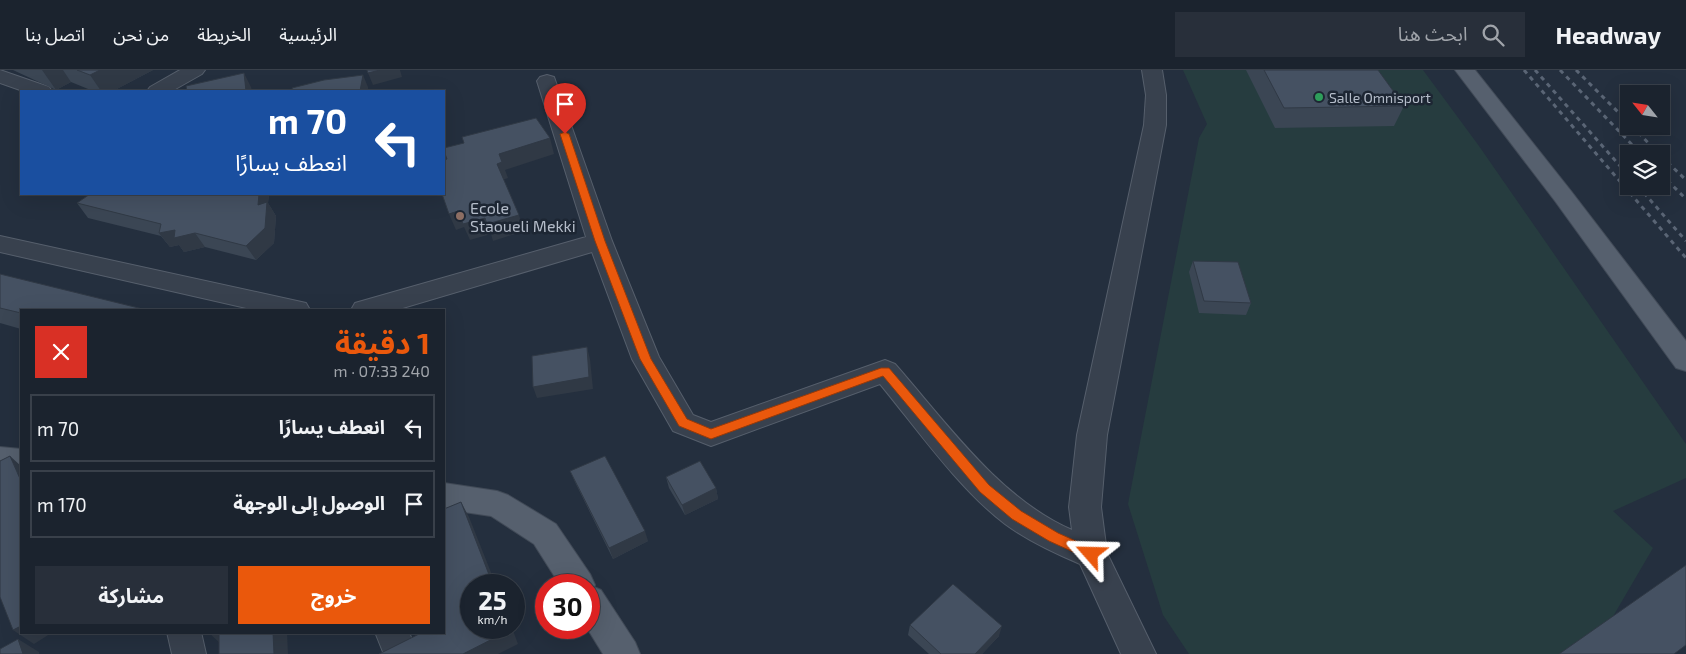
<!DOCTYPE html>
<html lang="ar">
<meta charset="utf-8">
<style>
body{margin:0;font-family:"Exo 2","Noto Sans Arabic",sans-serif;background:#282f3a;color:#f1f3f6;direction:rtl;height:100vh;display:flex;flex-direction:column;font-size:19px;white-space:nowrap}
*{box-sizing:border-box;margin:0}
p{font-size:16px;color:#a0a4aa}
.icon{flex:none;width:28px;height:28px;fill:none;stroke:currentColor;stroke-width:2;stroke-linecap:round;stroke-linejoin:round}
.map{position:relative;flex:1;overflow:hidden;direction:ltr}
.drawer{position:absolute;left:20px;top:239px;width:425px;height:325px;display:flex;flex-direction:column;background:#1b232e;border-radius:0px;box-shadow:0 5px 20px #0002,0 0 0 1px #39404a;direction:rtl}
.drawer>*{flex:none}
.top-card{position:absolute;left:20px;top:20px;width:425px;height:105px;border-radius:0px;box-shadow:0 5px 20px #0002,0 0 0 1px #39404a;direction:rtl;background:#1a4fa0;color:#fff;overflow:hidden}
.needle{width:32px;rotate:300deg}
.controls{position:absolute;left:1620px;top:15px;display:grid;gap:10px}
.controls a{display:grid;place-items:center;width:50px;height:50px;border-radius:0px;background:#1b232e;box-shadow:0 5px 20px #0002,0 0 0 1px #39404a;font-size:25px}
.speed{position:absolute;left:460px;top:504px;display:flex;gap:10px;font-size:25px;font-weight:700;text-align:center}
.speed>*{display:grid;place-content:center;width:65px;height:65px;border-radius:50%;background:#1b232e;box-shadow:0 5px 20px #0002,0 0 0 1px #39404a;line-height:1}
.speed small{font-size:12px;font-weight:400}
.speed .limit{border:8px solid #d22;background:#fff;color:#111}
.pin{position:absolute;display:grid;place-items:center;width:42px;height:42px;color:#fff;margin:-51px -21px;border-radius:50% 50% 50% 0;rotate:-45deg;box-shadow:0 0 5px #0007}
.pin .icon{rotate:45deg}
.me{position:absolute;width:55px;margin:-28px;rotate:295deg;stroke-linejoin:round;filter:drop-shadow(0 0 4px #0008)}
.turn{display:flex;align-items:center;gap:18px;height:105px;padding:0 15px;font-size:22px}
.turn .icon{width:65px;height:65px;stroke-width:2.5}
.turn b{display:block;font-size:35px;line-height:42px}
.round{display:grid;place-items:center;flex:none;width:52px;height:52px;border-radius:0px;background:#282f3a}
.headline{display:flex;align-items:center;justify-content:space-between;height:85px;padding:0 15px}
h1{font-size:30px;font-weight:700;line-height:38px;color:#ea580c}
.cta{display:flex;gap:10px;margin-top:auto;padding:10px 15px}
.cta a{flex:1;height:58px;border-radius:0px;background:#ea580c;color:#fff;font-size:20px;font-weight:700;line-height:58px;text-align:center}
.cta a+a{background:#282f3a;color:#f1f3f6}
ul{padding:0;list-style:none}
li{display:flex;align-items:center;gap:15px;height:68px;margin:0 10px 8px;padding:0 5px;border:2px solid #39404a;border-radius:0px}
li div{flex:1}
li b{display:block;font-size:19px}
li em{font-style:normal}
header{display:flex;align-items:center;gap:30px;box-sizing:border-box;height:70px;padding:0 25px;background:#1b232e;border-bottom:1px solid #39404a}
header strong{font-size:24px}
nav{display:flex;gap:28px;margin-inline-start:auto;font-size:18px}
.search{width:350px;height:45px;background:#282f3a;display:flex;align-items:center;gap:12px;box-sizing:border-box;padding:0 18px;border-radius:0px;color:#a0a4aa;font-size:19px}
.map>svg:first-child{display:block}
</style>
<header>
<strong>Headway</strong>
<div class="search"><svg class="icon" aria-label="search" viewBox="0 0 24 24"><circle cx="10" cy="10" r="6"/><path d="M15 15l6 6"/></svg>ابحث هنا</div>
<nav><a>الرئيسية</a><a>الخريطة</a><a>من نحن</a><a>اتصل بنا</a></nav>
</header>
<div class="map">
<svg width="1686" height="584" viewBox="0 0 1686 584">
<rect width="100%" height="100%" fill="#242f3e"/>
<!-- green -->
<path fill="#263c3f" d="M 1183,0 L 1423,0 L 1479,76 L 1686,374 L 1686,408 L 1613,441 L 1653,478 L 1608,555 L 1562,584 L 1189,584 L 1163,545 L 1128,434 L 1199,68 L 1207,54 Z"/>
<g fill="none" stroke-linecap="round" stroke-linejoin="round">
<defs>
<path id="minor" d="M 0,0 L 49,17 L 52,21 L 23,21 L 0,13 Z
M 180,0 L 205,0 L 202,4 L 172,21 L 147,21 L 150,17 Z
M 1142,0 L 1162,0 L 1166,25 L 1166,55 L 1107,365 L 1101,437 L 1107,483 L 1156,584 L 1121,584 L 1080,494 C 1054,483 1028,471 1005,454 C 959,419 917,359 880,314 L 711,376 L 673,361 L 632,289 L 592,182 L 396,240 L 351,240 L 355,233 L 586,167 L 537,11 L 540,7 L 547,5 L 554,7 L 612,171 L 659,287 L 693,345 L 711,352 L 885,290 L 895,294 C 946,352 1000,429 1072,460 L 1069,437 L 1077,365 L 1144,55 L 1146,25 Z
M 0,166 L 297,231 L 306,233 L 310,240 L 255,240 L 0,182 Z
M 167,562 L 201,562 L 206,584 L 172,584 Z
M 375,562 L 409,562 L 412,570 L 407,582 C 399,584 391,584 383,582 Z"/>
<path id="major" d="M 1455,0 L 1475,0 L 1571,121 L 1686,271 L 1686,301 L 1676,298 L 1555,131 Z
M 0,377 L 21,379 L 21,403 L 0,401 Z
M 444,413 L 497,421 L 508,425 L 556,454 L 590,504 L 595,515 L 594,517 L 601,520 L 635,572 L 640,584 L 603,584 L 587,558 L 589,558 L 589,515 L 560,515 L 534,474 L 491,446 L 444,439 Z"/>
</defs>
<!-- minor casing -->
<use href="#minor" stroke="#565f6c" stroke-width="2"/>
<!-- major casing -->
<use href="#major" stroke="#414a57" stroke-width="2"/>
<!-- minor -->
<use href="#minor" fill="#38414e" fill-rule="evenodd"/>
<!-- major -->
<use href="#major" fill="#56606e" fill-rule="evenodd"/>
<!-- rail -->
<path stroke="#5a6575" stroke-width="3" stroke-dasharray="4.5 4.5" stroke-linecap="butt" d="M 1524,0 L 1686,188
M 1535,0 L 1629,106
M 1560,0 L 1641,84
M 1576,0 L 1629,53
M 1632,56 L 1659,84
M 1661,86 L 1686,110
M 1661,104 L 1686,129
M 1638,116 L 1686,171"/>
</g>
<!-- wall -->
<path fill="#3b4654" d="M 13,0 L 153,0 L 113,21 L 93,21 L 71,12 L 56,20 Z
M 1246,0 L 1378,0 L 1404,36 L 1394,56 L 1275,58 Z
M 90,124 L 269,124 L 268,133 L 276,146 L 274,173 L 256,190 L 205,177 L 184,182 L 179,175 L 170,177 L 161,166 L 88,148 L 77,133 Z
M 1193,191 L 1251,233 L 1246,245 L 1199,243 L 1189,202 Z
M 0,204 L 21,240 L 21,259 L 0,253 Z
M 570,401 L 648,471 L 613,489 L 575,412 Z
M 666,407 L 716,418 L 718,429 L 685,445 L 669,418 Z
M 910,555 L 999,566 L 982,584 L 929,584 L 908,565 Z"/>
<!-- shaded-wall -->
<path fill="#303945" d="M 42,0 L 63,0 L 71,12 L 56,20 Z
M 100,0 L 153,0 L 113,21 L 101,21 L 90,5 Z
M 380,0 L 400,0 L 402,7 L 373,15 L 368,3 Z
M 244,3 L 251,17 L 252,21 L 246,21 Z
M 363,5 L 368,17 L 368,21 L 360,21 Z
M 550,68 L 554,84 L 505,100 L 508,108 L 502,110 L 497,94 L 499,84 Z
M 259,124 L 269,124 L 268,133 L 276,146 L 274,173 L 256,190 L 246,176 L 258,135 Z
M 458,141 L 485,148 L 519,145 L 524,161 L 493,171 L 491,164 L 470,170 L 464,157 L 456,160 L 449,144 Z
M 175,160 L 195,163 L 205,177 L 184,182 L 179,175 L 170,177 L 159,163 Z
M 587,277 L 590,289 L 593,319 L 537,328 L 533,317 Z
M 10,386 L 21,396 L 21,411 Z
M 716,418 L 718,429 L 685,445 L 682,435 Z
M 461,432 L 469,447 L 496,515 L 493,515 Z
M 645,461 L 648,471 L 613,489 L 609,478 Z
M 21,556 L 21,562 L 53,562 L 34,574 L 13,560 Z
M 1002,556 L 999,566 L 982,584 L 975,584 Z
M 509,558 L 512,558 L 518,574 L 498,584 L 463,584 Z
M 208,562 L 225,562 L 222,575 Z
M 273,562 L 287,562 L 288,584 L 274,584 Z
M 18,569 L 39,582 L 39,584 L 23,584 Z"/>
<!-- building -->
<path fill="#455162" stroke="#303945" d="M 77,0 L 100,0 L 90,5 Z
M 367,0 L 380,0 L 368,3 Z
M 1264,0 L 1378,0 L 1404,36 L 1284,38 Z
M 244,3 L 246,21 L 187,21 L 186,16 Z
M 363,5 L 360,21 L 293,21 L 292,18 L 324,10 Z
M 536,48 L 550,68 L 499,84 L 502,92 L 497,94 L 519,145 L 487,154 L 485,148 L 463,154 L 458,141 L 449,144 L 442,124 L 444,124 L 444,90 L 447,89 L 444,81 L 444,78 L 464,73 L 462,67 Z
M 90,124 L 259,124 L 258,135 L 267,132 L 265,158 L 246,176 L 195,163 L 174,168 L 175,160 L 159,163 L 161,154 L 77,133 Z
M 1193,191 L 1238,192 L 1251,233 L 1204,231 Z
M 0,204 L 147,240 L 21,240 L 21,243 L 0,238 Z
M 587,277 L 589,307 L 533,317 L 532,286 Z
M 10,386 L 21,411 L 21,556 L 13,560 L 0,527 L 0,391 Z
M 605,386 L 645,461 L 609,478 L 570,401 Z
M 700,391 L 716,418 L 682,435 L 666,407 Z
M 461,432 L 493,515 L 471,515 L 471,558 L 509,558 L 510,560 L 463,584 L 379,584 L 423,562 L 444,562 L 444,439 Z
M 1686,495 L 1686,575 L 1674,584 L 1559,584 Z
M 953,514 L 1002,556 L 975,584 L 941,584 L 910,555 Z
M 219,562 L 273,562 L 274,584 L 219,584 Z
M 18,569 L 23,584 L 0,584 L 0,579 Z"/>
<!-- route -->
<path fill="#ea580c" stroke="#983908" d="M 565,62 L 569,64 L 605,171 L 651,289 L 687,349 L 711,359 L 881,298 L 889,298 L 989,415 L 1021,441 L 1058,463 L 1096,480 L 1098,484 L 1096,488 L 1091,490 L 1049,471 L 1012,449 L 980,422 L 883,306 L 711,369 L 679,356 L 640,289 L 595,171 L 560,64 Z"/>
<!-- markers -->
<circle fill="#2e9e5b" stroke="#1d2633" stroke-width="2" cx="1319" cy="27" r="5"/>
<circle fill="#8d6e63" stroke="#1d2633" stroke-width="2" cx="460" cy="146" r="5"/>
<g text-anchor="middle" dominant-baseline="central" stroke-width="5" stroke-linejoin="round" paint-order="stroke">
<!-- far-poi labels -->
<g font-size="14" fill="#b4bcc9" stroke="#1d2633" text-anchor="start">
<text x="1329" y="27">Salle Omnisport</text>
</g>
<!-- poi labels -->
<g font-size="16" fill="#b4bcc9" stroke="#1d2633" text-anchor="start">
<text x="470" y="137">Ecole<tspan x="470" dy="18">Staoueli Mekki</tspan></text>
</g>
</g>
</svg>
<div class="controls">
<a><svg class="needle" viewBox="-14 -14 28 28"><path d="M0-13l5 13h-10z" fill="#e53935"/><path d="M0 13l5-13h-10z" fill="#a0a4aa"/></svg></a>
<a><svg class="icon" aria-label="layers" viewBox="0 0 24 24"><path d="M12 4l9 5-9 5-9-5zM3 14l9 5 9-5"/></svg></a>
</div>
<div class="speed"><div>25<small>km/h</small></div><div class="limit">30</div></div>
<div class="pin" style="left:565px;top:64px;background:#d93025"><svg class="icon" aria-label="arrive" viewBox="0 0 24 24"><path d="M6 21V4h12l-3 4 3 4H6"/></svg></div>
<svg class="me" style="left:1091px;top:484px" viewBox="-20 -20 40 40"><path d="M0-17L14 15 0 8-14 15z" fill="#ea580c" stroke="#fff" stroke-width="4"/></svg>
<div class="top-card">
<div class="turn"><svg class="icon" aria-label="left" viewBox="0 0 24 24"><path d="M17 20v-9H6M10 6l-5 5 5 5"/></svg><div><b>70 m</b>انعطف يسارًا</div></div>
</div>
<section class="drawer">
<div class="headline"><div><h1>1 دقيقة</h1><p>240 m · 07:33</p></div><a class="round" style="background:#d93025;color:#fff"><svg class="icon" aria-label="close" viewBox="0 0 24 24"><path d="M6 6l12 12M18 6L6 18"/></svg></a></div>
<ul>
<li><svg class="icon" aria-label="left" viewBox="0 0 24 24"><path d="M17 20v-9H6M10 6l-5 5 5 5"/></svg><div><b>انعطف يسارًا</b></div><em>70 m</em></li>
<li><svg class="icon" aria-label="arrive" viewBox="0 0 24 24"><path d="M6 21V4h12l-3 4 3 4H6"/></svg><div><b>الوصول إلى الوجهة</b></div><em>170 m</em></li>
</ul>
<div class="cta"><a>خروج</a><a>مشاركة</a></div>
</section>
</div>
